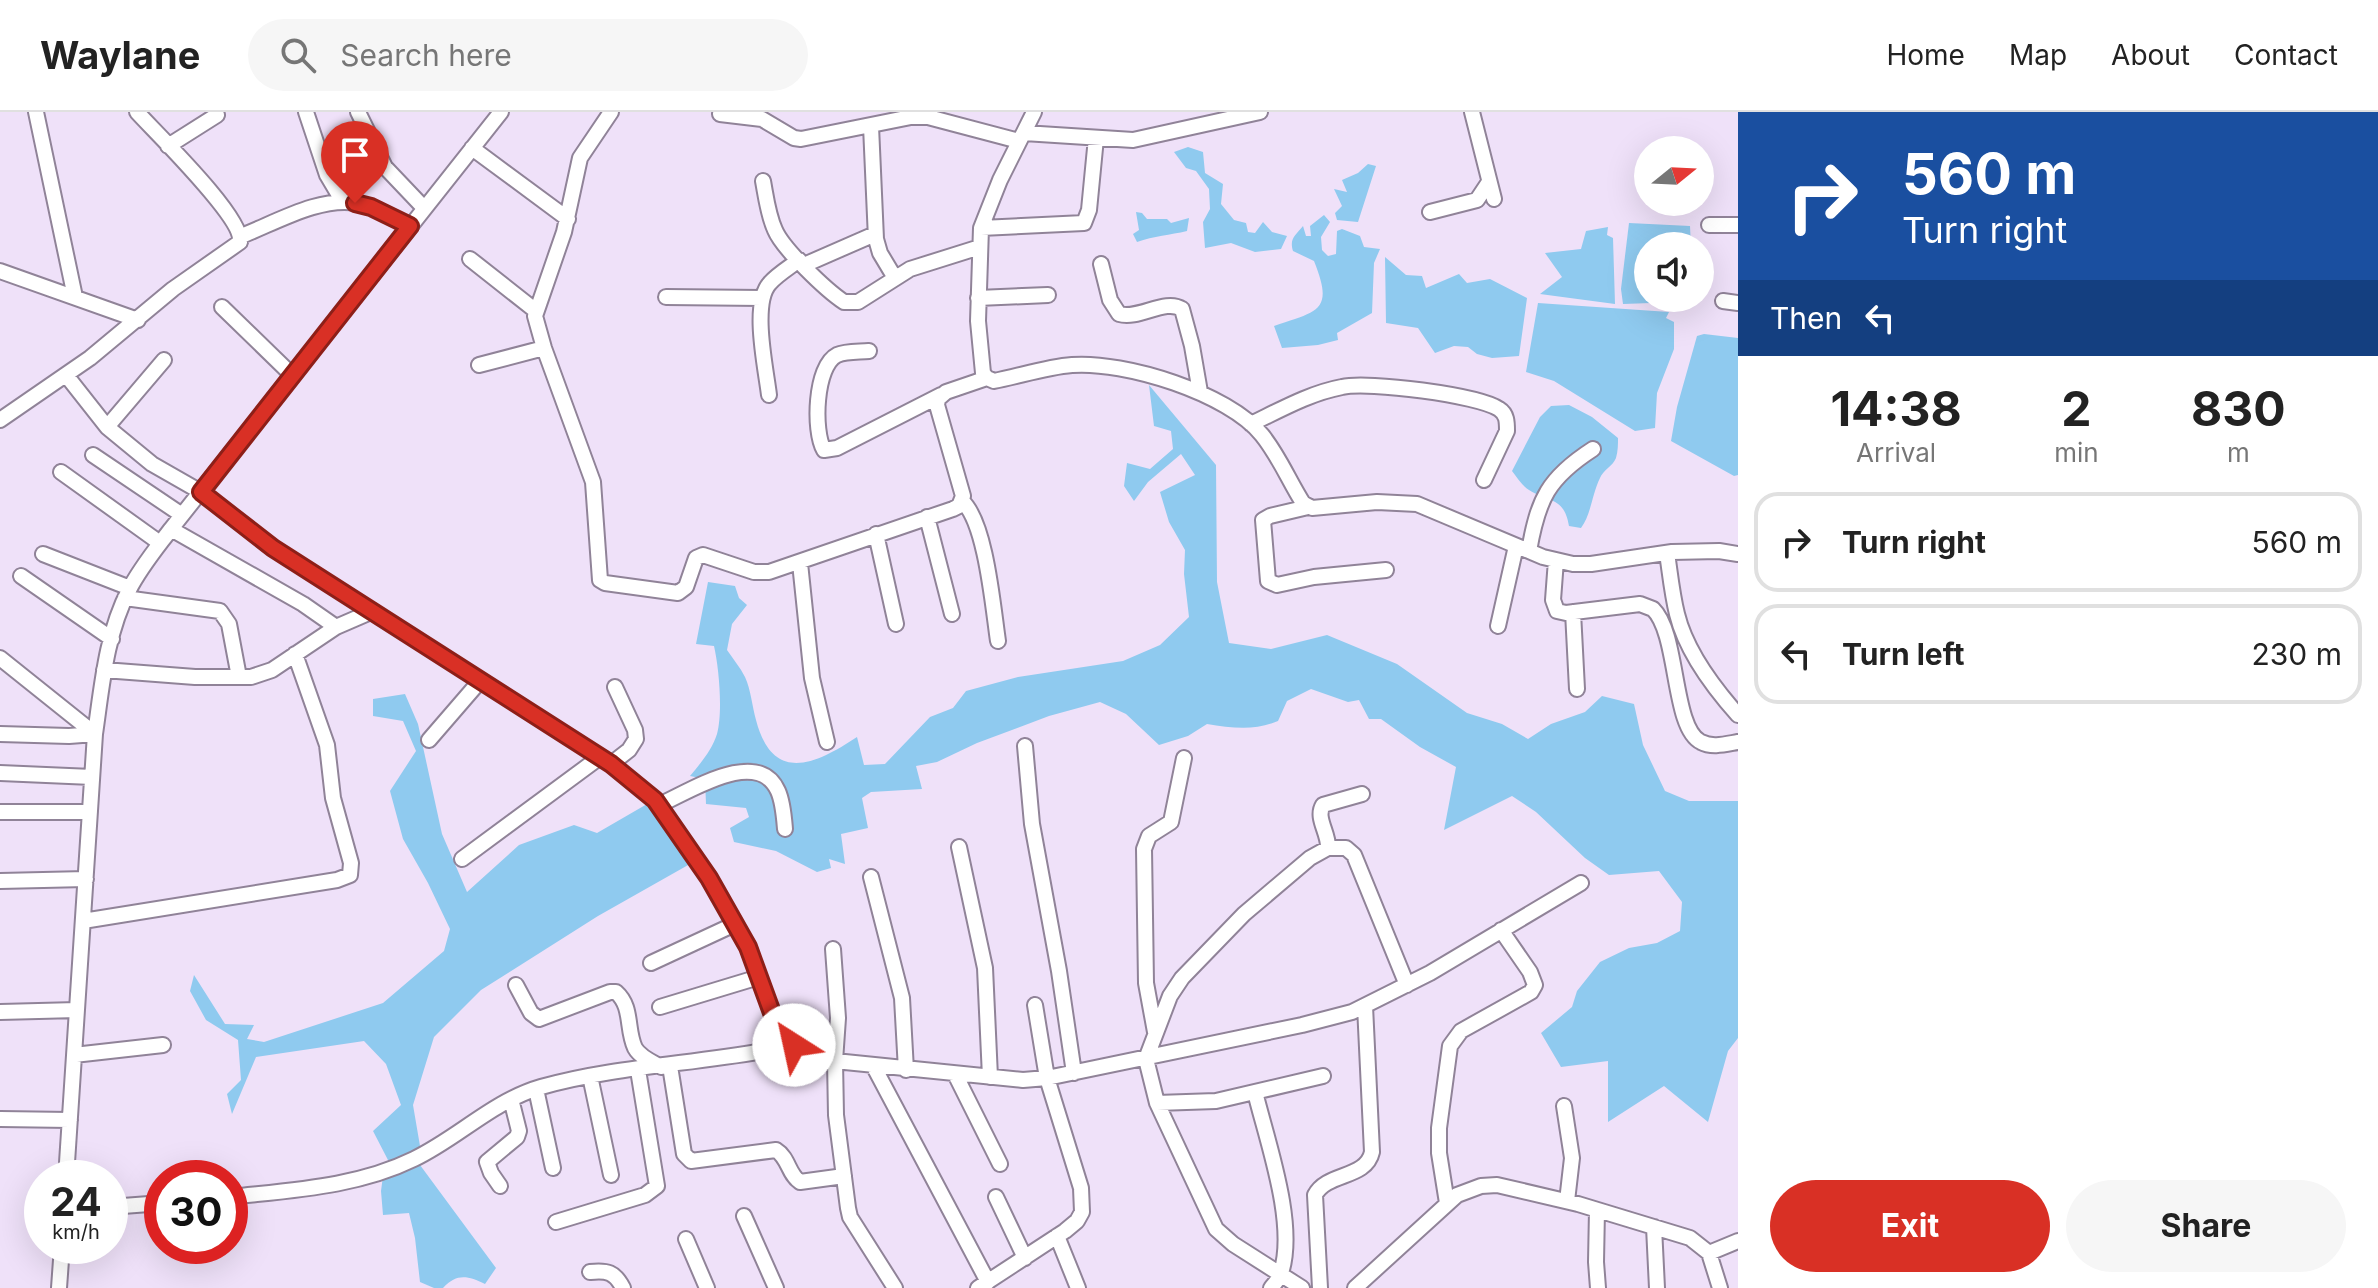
<!DOCTYPE html>
<style>
body{margin:0;font-family:Inter,sans-serif;background:#f6f6f6;color:#222;height:100vh;display:flex;flex-direction:column;font-size:30px;white-space:nowrap}
*{box-sizing:border-box;margin:0}
p{font-size:26px;color:#767676}
.icon{flex:none;width:44px;height:44px;fill:none;stroke:currentColor;stroke-width:2;stroke-linecap:round;stroke-linejoin:round}
.map{position:relative;flex:1;overflow:hidden}
.side{display:flex;flex-direction:column;background:#fff;width:640px}
.side>*{flex:none}
.hud{background:#1a4fa0;color:#fff;overflow:hidden}
.needle{width:52px;rotate:72deg}
.controls{position:absolute;left:1634px;top:24px;display:grid;gap:16px}
.controls a{display:grid;place-items:center;width:80px;height:80px;border-radius:50%;background:#fff;box-shadow:0 8px 32px #0002;font-size:40px}
.speed{position:absolute;left:24px;top:1048px;display:flex;gap:16px;font-size:40px;font-weight:700;text-align:center}
.speed>*{display:grid;place-content:center;width:104px;height:104px;border-radius:50%;background:#fff;box-shadow:0 8px 32px #0002;line-height:1}
.speed small{font-size:20px;font-weight:400}
.speed .limit{border:12px solid #d22;background:#fff;color:#111}
.pin{position:absolute;display:grid;place-items:center;width:68px;height:68px;color:#fff;margin:-82px -34px;border-radius:50% 50% 50% 0;rotate:-45deg;box-shadow:0 0 8px #0007}
.pin .icon{rotate:45deg}
.me{position:absolute;width:88px;margin:-44px;rotate:325deg;stroke-linejoin:round;filter:drop-shadow(0 0 6px #0008)}
.turn{display:flex;align-items:center;gap:28px;height:168px;padding:0 32px;font-size:36px}
.turn .icon{width:104px;height:104px;stroke-width:2.5}
.turn b{display:block;font-size:56px;line-height:68px}
.then{display:flex;align-items:center;height:76px;padding:0 32px;background:#0003;gap:16px;font-size:30px}
.eta{display:flex;justify-content:space-evenly;align-items:center;height:136px;text-align:center}
.eta b{font-size:48px;font-weight:700;line-height:56px}
.button{display:flex;gap:16px;margin-top:auto;padding:16px 32px}
.button a{flex:1;height:92px;border-radius:48px;background:#d93025;color:#fff;font-size:32px;font-weight:700;line-height:92px;text-align:center}
.button a+a{background:#f6f6f6;color:#222}
ul{padding:0;list-style:none}
li{display:flex;align-items:center;gap:24px;height:100px;margin:0 16px 12px;padding:0 16px;border:4px solid #e0e0e0;border-radius:24px}
li div{flex:1}
li b{display:block;font-size:30px}
li em{font-style:normal}
header{display:flex;align-items:center;gap:48px;box-sizing:border-box;height:112px;padding:0 40px;background:#fff;border-bottom:2px solid #e0e0e0}
header strong{font-size:38px}
nav{display:flex;gap:44px;margin-inline-start:auto;font-size:28px}
.search{width:560px;height:72px;background:#f6f6f6;display:flex;align-items:center;gap:20px;box-sizing:border-box;padding:0 28px;border-radius:44px;color:#767676;font-size:30px}
main{display:flex;flex:1;min-height:0}
.map>svg:first-child{display:block}
</style>
<header>
<strong>Waylane</strong>
<div class="search"><svg class="icon" aria-label="search" viewBox="0 0 24 24"><circle cx="10" cy="10" r="6"/><path d="M15 15l6 6"/></svg>Search here</div>
<nav><a>Home</a><a>Map</a><a>About</a><a>Contact</a></nav>
</header>
<main>
<div class="map">
<svg width="1738" height="1176" viewBox="0 0 1738 1176">
<rect width="100%" height="100%" fill="#efe1f9"/>
<!-- water -->
<path fill="#8fcaef" d="M 1188,35 L 1203,40 L 1205,61 L 1223,72 L 1221,92 L 1234,108 L 1246,111 L 1248,120 L 1255,121 L 1263,110 L 1272,120 L 1287,124 L 1281,137 L 1255,140 L 1231,131 L 1205,136 L 1203,110 L 1210,97 L 1209,77 L 1196,59 L 1186,56 L 1174,40 Z
M 1368,52 L 1376,54 L 1358,110 L 1337,108 L 1335,101 L 1342,94 L 1334,77 L 1347,80 L 1342,68 L 1358,61 Z
M 1136,100 L 1142,101 L 1147,107 L 1167,107 L 1171,111 L 1189,106 L 1187,119 C 1170,123 1154,124 1137,130 L 1133,122 L 1139,118 Z
M 1324,103 L 1330,110 L 1321,125 L 1322,138 L 1328,144 L 1336,142 L 1337,119 L 1342,117 L 1360,124 L 1364,135 L 1380,137 L 1374,151 L 1372,201 L 1337,221 L 1338,228 L 1318,233 L 1282,236 L 1274,214 C 1319,199 1334,199 1314,149 L 1293,139 C 1289,126 1296,123 1303,114 L 1306,124 L 1311,124 L 1310,114 Z
M 1629,111 L 1690,114 L 1691,134 L 1648,134 L 1648,186 L 1680,186 L 1679,190 L 1623,192 L 1621,177 Z
M 1608,115 L 1607,123 L 1613,126 L 1615,192 L 1540,182 L 1562,165 L 1545,141 L 1581,137 L 1586,119 Z
M 1385,145 L 1406,163 L 1422,164 L 1426,176 L 1459,162 L 1467,171 L 1490,167 L 1527,186 L 1519,244 L 1492,246 L 1477,242 L 1468,235 L 1454,234 L 1435,241 L 1418,216 L 1386,211 Z
M 1538,191 L 1669,200 L 1666,206 L 1674,210 L 1674,237 L 1657,281 L 1655,316 L 1635,319 L 1554,269 L 1526,260 Z
M 1704,222 L 1738,226 L 1738,363 L 1734,364 L 1671,329 L 1677,295 L 1697,224 Z
M 1149,273 L 1216,353 L 1217,470 L 1229,531 L 1271,537 L 1327,523 L 1397,552 L 1467,601 L 1502,612 L 1528,627 L 1551,612 L 1585,600 L 1602,584 L 1634,592 L 1643,633 L 1665,679 L 1689,689 L 1738,689 L 1738,926 L 1728,939 L 1708,1010 L 1664,974 L 1608,1010 L 1608,949 L 1561,955 L 1541,921 L 1572,895 L 1577,879 L 1600,850 L 1629,836 L 1657,831 L 1680,819 L 1682,790 L 1659,759 L 1609,763 L 1585,746 L 1536,700 L 1512,684 L 1444,718 L 1456,655 L 1420,635 L 1381,607 L 1369,607 L 1359,588 L 1348,590 L 1311,577 L 1287,589 L 1278,609 C 1255,619 1232,616 1207,612 L 1188,624 L 1159,633 L 1126,602 L 1100,590 L 1049,604 L 977,631 L 937,650 L 916,654 L 922,677 L 871,680 L 862,686 L 868,716 L 841,722 L 845,752 L 829,747 L 831,756 L 817,760 L 776,739 L 734,730 L 730,716 L 749,705 L 746,696 L 706,692 L 705,667 L 690,664 C 700,652 712,638 717,622 C 723,600 719,556 714,534 L 696,532 L 708,470 L 735,474 L 739,486 L 747,493 L 732,512 L 727,538 C 733,547 740,555 745,565 C 751,578 752,594 756,608 C 773,673 816,652 857,625 L 864,653 L 885,652 L 930,605 L 953,596 L 966,579 L 1018,565 L 1123,549 L 1160,533 L 1189,505 L 1184,462 L 1185,438 L 1169,410 L 1160,380 L 1195,363 L 1181,342 L 1148,370 L 1134,389 L 1124,374 L 1127,351 L 1150,357 L 1173,337 L 1171,319 L 1154,314 Z
M 1569,293 L 1592,305 L 1618,326 C 1618,332 1618,339 1616,346 C 1613,354 1603,358 1600,366 C 1592,382 1591,403 1581,416 L 1569,414 C 1564,385 1550,391 1529,378 C 1522,374 1517,365 1512,359 L 1540,305 L 1551,294 Z
M 405,582 L 418,612 L 442,722 L 467,780 L 519,733 L 574,713 L 597,721 L 654,688 L 697,748 L 598,804 L 481,878 L 434,925 L 413,993 L 420,1034 L 410,1044 L 387,1054 L 388,1048 L 373,1019 L 401,993 L 386,952 L 364,929 L 256,945 L 232,1002 L 227,982 L 241,968 L 238,928 L 206,908 L 190,879 L 194,863 L 225,912 L 254,913 L 247,927 L 264,930 L 383,891 L 444,839 L 450,817 L 428,771 L 403,727 L 390,679 L 416,639 L 403,609 L 373,604 L 373,587 Z
M 420,1053 L 496,1156 L 485,1172 C 468,1164 457,1161 443,1176 L 434,1176 L 420,1170 L 415,1126 L 409,1101 L 383,1103 L 381,1079 L 383,1064 Z"/>
<g fill="none" stroke-linecap="round" stroke-linejoin="round">
<defs>
<path id="minor" d="M 36,0 L 75,185
M 306,0 L 327,63 L 343,90
M 358,0 L 385,55 L 424,96
M 611,0 L 580,46 L 564,120 L 535,204 L 544,236 L 593,370 L 600,468 L 605,471 L 678,481 L 686,475 L 696,446 L 703,443 L 754,460 L 769,460 L 953,397 L 959,394 L 963,384 L 937,293 L 938,287 L 946,280 L 987,266
M 1034,0 L 1000,68 L 981,116 L 978,209 L 983,261 L 987,266 L 994,269 C 1020,264 1046,255 1072,253 C 1125,249 1228,281 1262,323 C 1279,344 1289,369 1303,391 L 1312,396 L 1377,390 L 1417,392 L 1543,445 L 1573,452 L 1591,452 L 1672,440 L 1719,439 L 1738,442
M 1472,0 L 1494,87
M 720,2 L 762,7 L 794,26 L 801,27 L 911,5 L 928,5 L 1019,29
M 871,14 L 876,127 L 880,141 L 895,166
M 1024,21 L 1133,28 L 1260,0
M 168,34 L 217,3
M 472,36 L 568,107
M 763,69 C 766,85 768,103 775,118 C 783,137 826,178 844,190 L 858,190 L 910,157 L 980,135
M 1430,100 L 1477,88 L 1489,70
M 1709,113 L 1738,113
M 981,116 L 1084,111 L 1089,98 L 1096,26
M 241,124 C 275,111 320,84 357,91 C 376,95 393,106 410,114
M 470,147 L 536,199
M 1101,152 L 1110,188 L 1119,202 C 1139,208 1165,186 1182,197 L 1192,234 L 1200,280
M 804,153 L 875,122
M 0,159 L 138,208
M 666,185 L 762,186
M 978,186 L 1048,183
M 1723,189 L 1738,191
M 222,195 L 293,264
M 869,239 C 859,240 846,239 837,243 C 815,254 813,319 824,338 L 837,336 L 941,283
M 479,253 L 544,236
M 66,263 L 107,315 L 152,352 L 201,380 L 273,436 L 611,652 L 655,688 L 709,766 L 748,835 L 779,920 L 787,930 L 807,943 L 835,949 L 1023,968 L 1047,966 L 1302,913 L 1352,900 L 1430,861 L 1581,771
M 769,283 C 766,257 751,191 770,171 C 778,162 790,155 799,148
M 0,308 L 90,246 L 173,177 L 240,130 C 244,106 156,21 137,0
M 1251,312 C 1280,298 1310,281 1342,275 C 1368,269 1478,283 1499,297 C 1507,302 1507,310 1507,319 L 1484,368
M 107,315 L 164,248
M 93,343 L 182,403
M 61,360 L 160,431
M 962,389 C 986,410 993,496 998,529
M 1308,395 L 1270,404 L 1263,408 L 1268,469 L 1277,473 L 1314,465 L 1386,458
M 927,405 L 952,502
M 171,417 L 303,492 L 336,515
M 876,422 L 896,512
M 1529,439 C 1538,387 1548,366 1593,337
M 1667,441 C 1670,461 1672,482 1677,502 C 1686,539 1713,575 1738,603
M 43,442 L 130,476
M 1556,448 L 1553,488 L 1557,499 L 1566,501 L 1640,492 L 1653,497 C 1679,522 1672,616 1701,630 C 1712,636 1726,632 1738,630
M 800,451 L 812,566 L 827,630
M 21,464 L 112,527
M 125,486 L 220,499 L 229,512 L 239,565
M 1573,500 L 1577,577
M 1498,514 L 1516,434
M 0,546 L 95,622
M 104,558 L 195,565 L 251,565 L 272,558 L 336,515 L 373,499
M 0,622 L 69,624 L 95,622
M 429,628 L 480,569
M 1025,634 L 1032,712 L 1059,859 L 1074,961
M 611,652 L 629,638 L 636,627 L 635,618 L 615,575
M 0,661 L 92,665
M 659,693 C 689,680 758,634 778,679 C 783,690 784,705 785,717
M 0,700 L 90,700
M 959,735 L 985,856 L 990,965
M 1328,736 L 1346,736 L 1354,743 L 1407,873
M 462,747 L 600,645
M 871,765 L 902,886 L 906,958
M 0,769 L 86,767
M 83,809 L 337,768 L 350,763 L 351,751 L 333,686 L 327,633 L 295,542
M 833,837 L 838,906 L 835,949 L 836,1003 L 848,1096 L 850,1105 L 895,1176
M 651,851 L 735,812
M 516,873 L 531,901 L 539,907 L 610,880 L 616,880 C 633,895 626,917 635,936 C 640,945 652,950 661,955
M 660,895 L 759,865
M 0,900 L 77,898
M 1155,920 L 1146,871 L 1144,737 L 1149,724 L 1171,710 L 1184,646
M 74,943 L 163,933
M 670,954 L 684,1042 L 691,1049 L 776,1038 C 789,1046 788,1062 800,1070 L 844,1064
M 874,955 L 988,1170
M 955,962 L 1000,1052
M 590,964 L 611,1063
M 536,977 L 553,1056
M 1255,980 C 1267,1029 1297,1112 1281,1161 C 1280,1166 1275,1171 1271,1176
M 1157,991 L 1216,989 L 1323,964
M 1564,994 L 1572,1046 L 1567,1089
M 0,1007 L 70,1008
M 66,1066 L 95,622 C 102,574 106,522 129,478 C 140,456 156,437 171,417 L 501,0
M 500,1074 L 491,1061 L 487,1050 L 517,1025 L 519,1019 L 511,987
M 230,1085 C 292,1078 357,1075 414,1047 C 458,1026 493,989 541,975 C 622,952 710,952 794,933
M 996,1085 L 1025,1146
M 1447,1091 L 1439,1041 L 1439,1016 L 1450,934 L 1461,919 L 1531,880 L 1535,873 L 1530,860 L 1501,818
M 110,1095 L 162,1091
M 1597,1098 L 1596,1150 L 1598,1176
M 744,1104 L 776,1176
M 556,1110 L 645,1083 L 657,1074 L 638,958
M 1654,1115 L 1657,1176
M 1057,1124 L 1078,1176
M 686,1127 L 707,1176
M 1709,1141 L 1738,1129
M 590,1160 C 607,1158 615,1160 623,1176
M 59,1176 L 62,1134
M 978,1176 L 1065,1119 L 1077,1109 L 1082,1100 L 1081,1076 L 1047,966 L 1035,893
M 1302,1176 L 1233,1132 L 1216,1117 L 1157,991 L 1146,947 L 1170,884 L 1182,866 L 1244,802 L 1310,746 L 1328,736 C 1329,721 1315,706 1323,693 L 1362,682
M 1320,1176 L 1315,1083 C 1327,1060 1366,1067 1372,1040 L 1365,894
M 1355,1176 L 1457,1083 L 1481,1074 L 1497,1073 L 1578,1092 L 1690,1126 L 1709,1141 L 1720,1176"/>
</defs>
<!-- minor casing -->
<use href="#minor" stroke="#908398" stroke-width="18"/>
<!-- minor -->
<use href="#minor" stroke="#fff" stroke-width="14"/>
</g>
<g fill="none" stroke-linecap="round" stroke-linejoin="round">
<defs>
<path id="route" d="M 355,91 L 371,95 L 410,114 L 201,380 L 273,436 L 611,652 L 655,688 L 709,766 L 748,835 L 779,920 L 794,933"/>
</defs>
<!-- route casing -->
<use href="#route" stroke="#8d1f18" stroke-width="20"/>
<!-- route -->
<use href="#route" stroke="#d93025" stroke-width="14"/>
</g>
</svg>
<div class="controls">
<a><svg class="needle" viewBox="-14 -14 28 28"><path d="M0-13l5 13h-10z" fill="#e53935"/><path d="M0 13l5-13h-10z" fill="#767676"/></svg></a>
<a><svg class="icon" aria-label="sound" viewBox="0 0 24 24"><path d="M4 9h4l5-4v14l-5-4H4zM17 9q2 3 0 6"/></svg></a>
</div>
<div class="speed"><div>24<small>km/h</small></div><div class="limit">30</div></div>
<div class="pin" style="left:355px;top:91px;background:#d93025"><svg class="icon" aria-label="arrive" viewBox="0 0 24 24"><path d="M6 21V4h12l-3 4 3 4H6"/></svg></div>
<svg class="me" style="left:794px;top:933px" viewBox="-20 -20 40 40"><circle r="19" fill="#fff"/><path d="M0-13L10 11 0 6-10 11z" fill="#d93025"/></svg>
</div>
<section class="side">
<div class="hud">
<div class="turn"><svg class="icon" aria-label="right" viewBox="0 0 24 24"><path d="M7 20v-9h11M14 6l5 5-5 5"/></svg><div><b>560 m</b>Turn right</div></div>
<div class="then">Then<svg class="icon" aria-label="left" viewBox="0 0 24 24"><path d="M17 20v-9H6M10 6l-5 5 5 5"/></svg></div>
</div>
<div class="eta">
<div><b>14:38</b><p>Arrival</p></div>
<div><b>2</b><p>min</p></div>
<div><b>830</b><p>m</p></div>
</div>
<ul>
<li><svg class="icon" aria-label="right" viewBox="0 0 24 24"><path d="M7 20v-9h11M14 6l5 5-5 5"/></svg><div><b>Turn right</b></div><em>560 m</em></li>
<li><svg class="icon" aria-label="left" viewBox="0 0 24 24"><path d="M17 20v-9H6M10 6l-5 5 5 5"/></svg><div><b>Turn left</b></div><em>230 m</em></li>
</ul>
<div class="button"><a>Exit</a><a>Share</a></div>
</section>
</main>
